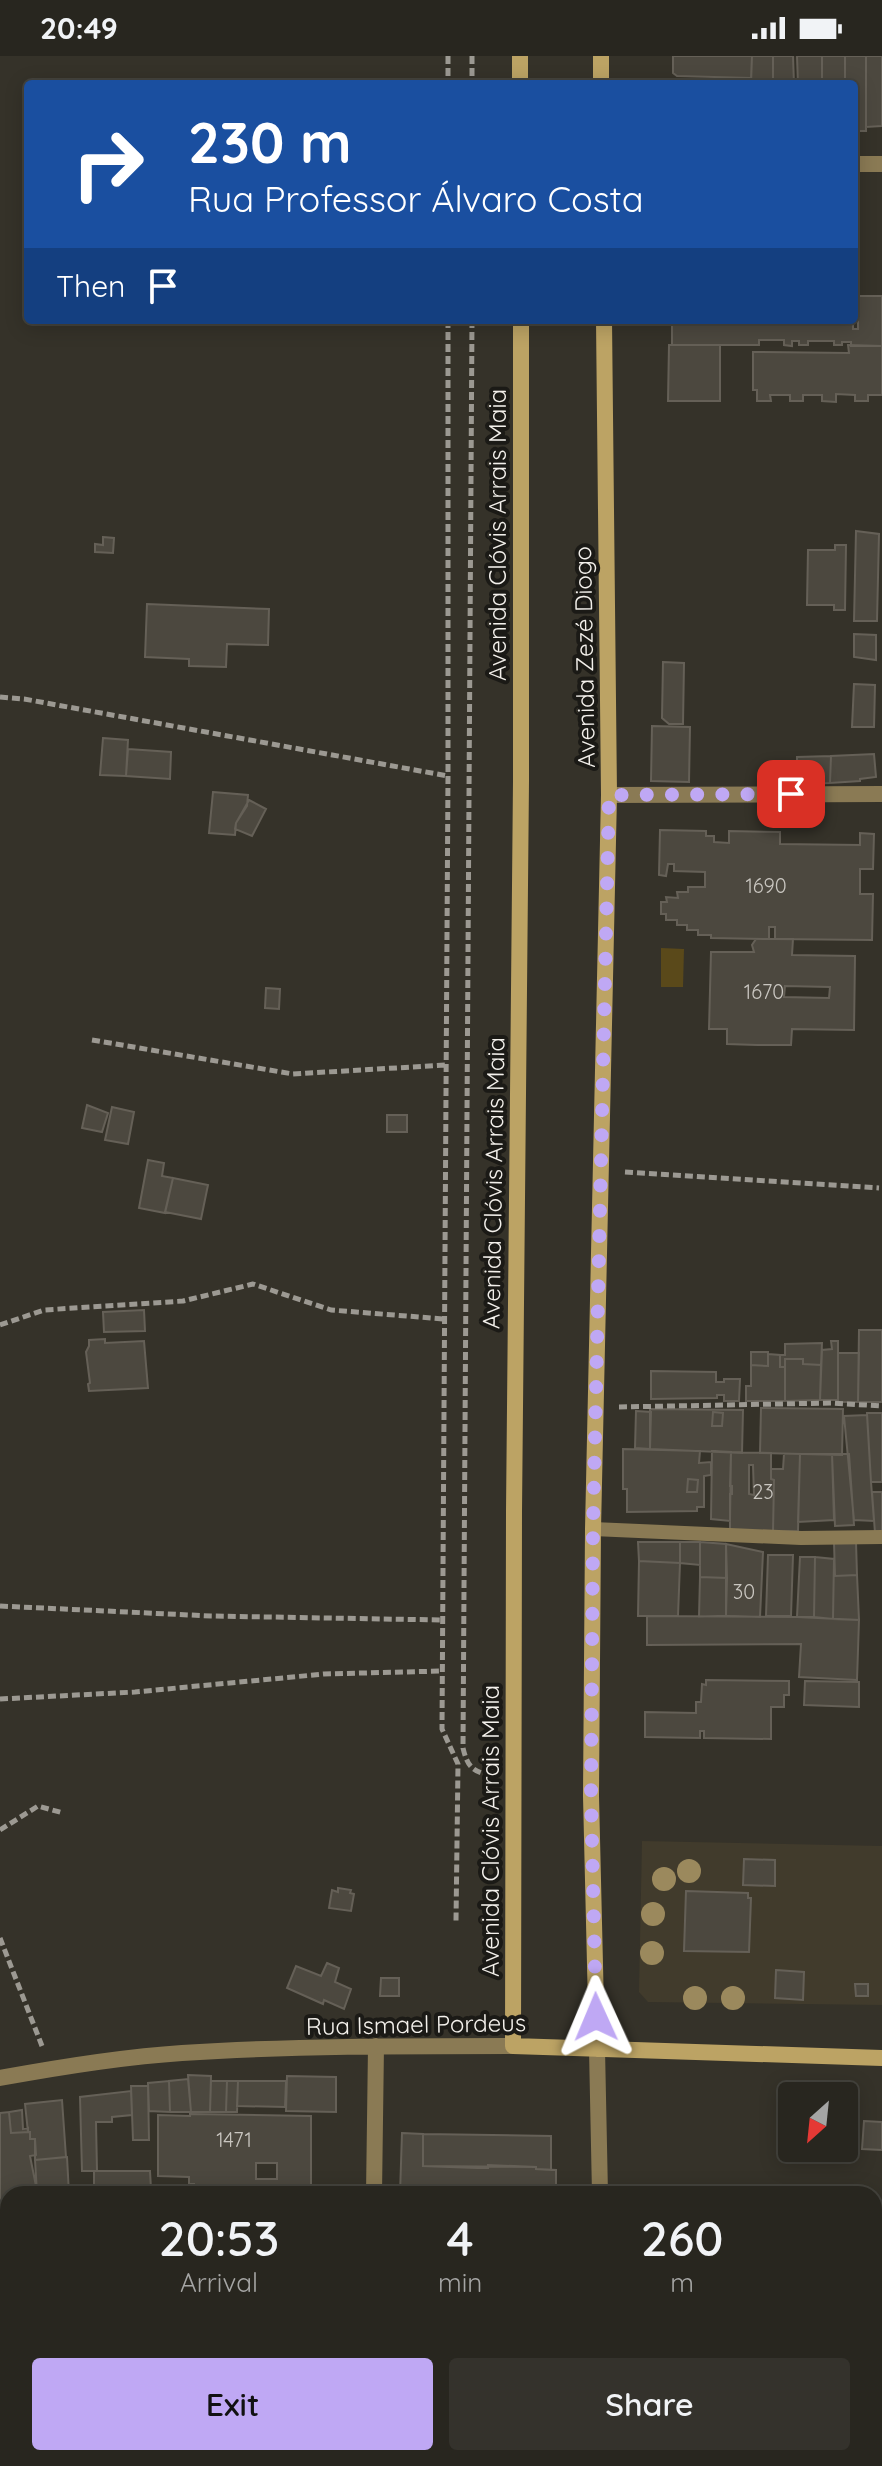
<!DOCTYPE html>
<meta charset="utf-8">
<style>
body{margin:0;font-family:Quicksand,sans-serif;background:#34322c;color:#f1f3f6;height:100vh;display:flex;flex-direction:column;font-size:30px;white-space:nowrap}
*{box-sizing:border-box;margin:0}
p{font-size:26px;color:#a5a5a4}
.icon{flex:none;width:44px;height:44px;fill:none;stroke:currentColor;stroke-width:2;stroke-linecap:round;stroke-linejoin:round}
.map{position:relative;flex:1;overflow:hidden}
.details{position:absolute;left:0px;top:2130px;width:882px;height:280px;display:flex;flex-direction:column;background:#28261f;border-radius:24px 24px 0 0;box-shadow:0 4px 20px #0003,0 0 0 2px #44433d}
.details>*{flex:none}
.guide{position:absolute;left:24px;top:24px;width:834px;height:244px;border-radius:8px;box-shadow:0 4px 20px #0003,0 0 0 2px #44433d;background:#1a4fa0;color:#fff;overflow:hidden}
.needle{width:52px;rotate:207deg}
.buttons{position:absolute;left:778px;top:2026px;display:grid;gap:16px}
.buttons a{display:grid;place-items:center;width:80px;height:80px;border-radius:8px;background:#28261f;box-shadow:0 4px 20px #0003,0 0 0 2px #44433d;font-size:40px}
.pin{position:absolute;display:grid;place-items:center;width:68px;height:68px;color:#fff;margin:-34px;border-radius:16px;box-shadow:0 4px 12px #0006}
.me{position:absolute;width:88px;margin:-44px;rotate:359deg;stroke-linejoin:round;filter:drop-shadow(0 0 6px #0008)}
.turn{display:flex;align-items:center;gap:28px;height:168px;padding:0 32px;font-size:36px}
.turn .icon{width:104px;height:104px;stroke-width:2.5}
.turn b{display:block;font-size:56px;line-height:68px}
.then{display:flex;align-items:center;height:76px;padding:0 32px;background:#0003;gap:16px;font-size:30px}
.eta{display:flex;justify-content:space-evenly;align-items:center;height:136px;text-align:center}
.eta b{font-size:48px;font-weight:600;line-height:56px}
.button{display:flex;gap:16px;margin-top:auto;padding:16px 32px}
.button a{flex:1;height:92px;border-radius:8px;background:#bfa8f4;color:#111;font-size:32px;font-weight:600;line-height:92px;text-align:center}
.button a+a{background:#34322c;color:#f1f3f6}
.status{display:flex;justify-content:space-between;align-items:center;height:56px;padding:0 40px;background:#28261f;direction:ltr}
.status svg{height:22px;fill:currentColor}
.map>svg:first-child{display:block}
</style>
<div class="status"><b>20:49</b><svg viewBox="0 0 49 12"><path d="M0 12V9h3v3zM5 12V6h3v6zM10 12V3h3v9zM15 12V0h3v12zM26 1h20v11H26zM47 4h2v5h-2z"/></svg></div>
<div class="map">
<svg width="882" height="2410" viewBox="0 0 882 2410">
<rect width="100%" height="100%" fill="#353229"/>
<!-- built -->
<path fill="#413b2c" d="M 642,1785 L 882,1790 L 882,1949 L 648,1946 L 639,1936 Z"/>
<!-- water -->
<path fill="#5a491a" d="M 661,892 L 684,893 L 683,931 L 661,931 Z"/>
<!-- building -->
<path fill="#4c483f" stroke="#656057" stroke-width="2" fill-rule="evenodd" d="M 673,0 L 752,0 L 751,22 L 677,20 L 673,17 Z
M 752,0 L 773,0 L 773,28 L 751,28 Z
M 773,0 L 793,0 L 794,28 L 773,28 Z
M 797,0 L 822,0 L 822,28 L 798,28 Z
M 822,0 L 845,0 L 845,28 L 822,28 Z
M 845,0 L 866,0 L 866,75 L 854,75 L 854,28 L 845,28 Z
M 866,0 L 882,0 L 882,70 L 866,71 Z
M 657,24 L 671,24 L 751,26 L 751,28 L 657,28 Z
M 854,240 L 882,240 L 882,290 L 851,290 L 851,286 L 842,286 L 842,289 L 834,289 L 834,285 L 808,285 L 808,289 L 799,289 L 799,285 L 792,285 L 792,290 L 784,289 L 784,284 L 759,284 L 759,289 L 672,289 L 672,264 L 720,264 L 720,268 L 731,268 L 731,264 L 853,264 L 853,273 L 858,273 L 858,251 L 854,252 Z
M 669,289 L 720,289 L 720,345 L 668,345 Z
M 848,289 L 882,290 L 882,339 L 868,339 L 868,345 L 855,345 L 855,339 L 836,338 L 836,346 L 822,345 L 822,339 L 803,339 L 803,345 L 790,345 L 790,339 L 770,339 L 771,345 L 757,345 L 757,334 L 753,334 L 753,296 L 849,297 Z
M 856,475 L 879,478 L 877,565 L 854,565 Z
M 103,481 L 114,482 L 113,497 L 95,496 L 95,488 L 103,489 Z
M 835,489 L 846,489 L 845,554 L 834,554 L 834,549 L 807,549 L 808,494 L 835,494 Z
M 147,548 L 269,553 L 268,589 L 227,588 L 226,611 L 189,610 L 189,603 L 145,601 Z
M 854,578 L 876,579 L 876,604 L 854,601 Z
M 663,606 L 684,607 L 683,668 L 669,668 L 662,662 Z
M 854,628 L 875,629 L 874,671 L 852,671 Z
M 652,670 L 690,671 L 689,726 L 651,725 Z
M 103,682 L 128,684 L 126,720 L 100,719 Z
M 128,693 L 171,696 L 170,723 L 126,720 Z
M 874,698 L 876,721 L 860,723 L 860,725 L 830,727 L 831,700 Z
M 831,700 L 830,727 L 797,728 L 797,701 Z
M 213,736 L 248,739 L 247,750 L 236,767 L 235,779 L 209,777 Z
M 249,744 L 266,753 L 252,780 L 235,773 L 236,767 Z
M 660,774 L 706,775 L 706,780 L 714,780 L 714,786 L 729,787 L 729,775 L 780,776 L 780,788 L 860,789 L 860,777 L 874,778 L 873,813 L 860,813 L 860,838 L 873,838 L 872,884 L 775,883 L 775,871 L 769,871 L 769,883 L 711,882 L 711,879 L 698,879 L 698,874 L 687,874 L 687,869 L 677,869 L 677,864 L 666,864 L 666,858 L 661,858 L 661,846 L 667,846 L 666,841 L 678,842 L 677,836 L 688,836 L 688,831 L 705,831 L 705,816 L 674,815 L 674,808 L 668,808 L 666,820 L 659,819 Z
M 756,883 L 793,883 L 792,899 L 855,900 L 854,974 L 792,973 L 791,989 L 757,989 L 727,988 L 727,973 L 709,973 L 711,896 L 754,896 L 752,889 ZM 785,930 L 830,931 L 829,942 L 784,941 Z
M 266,932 L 280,933 L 279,953 L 265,952 Z
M 87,1049 L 108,1057 L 102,1076 L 82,1072 Z
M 112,1051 L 134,1056 L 128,1088 L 105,1084 Z
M 387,1059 L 407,1059 L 407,1076 L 387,1076 Z
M 148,1104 L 164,1107 L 162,1120 L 173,1122 L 165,1157 L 139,1152 Z
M 173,1122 L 208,1129 L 201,1163 L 165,1156 Z
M 144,1254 L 145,1275 L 104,1276 L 103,1256 Z
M 859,1274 L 882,1274 L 882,1346 L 858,1346 Z
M 105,1283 L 105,1287 L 144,1285 L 148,1332 L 89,1335 L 88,1328 L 90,1327 L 86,1296 L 89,1290 L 89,1284 Z
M 831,1285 L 838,1285 L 838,1344 L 820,1344 L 822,1294 L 832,1293 Z
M 822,1287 L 821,1309 L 803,1308 L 803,1303 L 785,1303 L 785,1311 L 780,1311 L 780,1299 L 785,1299 L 785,1288 Z
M 751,1296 L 768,1296 L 768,1310 L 751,1309 Z
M 838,1297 L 859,1297 L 858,1346 L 838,1346 Z
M 768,1298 L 780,1299 L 780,1311 L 785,1311 L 785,1345 L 746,1345 L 746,1330 L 751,1330 L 751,1309 L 768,1310 Z
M 785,1303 L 803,1303 L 803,1308 L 821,1309 L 820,1344 L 785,1345 Z
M 651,1315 L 716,1316 L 716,1326 L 724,1326 L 724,1323 L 740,1323 L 739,1345 L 724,1345 L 724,1339 L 717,1339 L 717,1342 L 651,1343 Z
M 761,1352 L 843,1353 L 842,1399 L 760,1397 Z
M 650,1353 L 743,1354 L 742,1397 L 650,1393 ZM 713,1356 L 723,1357 L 722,1370 L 712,1370 Z
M 636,1355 L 651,1356 L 650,1393 L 635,1392 Z
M 713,1356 L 723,1357 L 722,1370 L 712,1370 Z
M 867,1357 L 882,1357 L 882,1426 L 871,1426 Z
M 867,1359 L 871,1426 L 874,1465 L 854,1464 L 844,1360 Z
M 623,1393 L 700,1395 L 699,1407 L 711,1406 L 711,1419 L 704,1420 L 704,1451 L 697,1451 L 697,1455 L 627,1456 L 627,1433 L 623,1433 ZM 688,1423 L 698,1424 L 697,1436 L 687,1436 Z
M 712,1395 L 731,1396 L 730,1465 L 711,1463 Z
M 731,1396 L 771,1397 L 771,1423 L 774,1424 L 773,1476 L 730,1476 L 730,1438 L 732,1438 L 732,1430 L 730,1430 ZM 749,1409 L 753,1409 L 754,1439 L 749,1438 Z
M 784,1398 L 800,1398 L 798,1475 L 773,1476 L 774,1424 L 771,1423 L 771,1413 L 783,1413 Z
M 800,1398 L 832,1398 L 834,1464 L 798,1466 Z
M 832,1398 L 849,1398 L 854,1469 L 835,1470 Z
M 688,1423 L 698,1424 L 697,1436 L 687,1436 Z
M 872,1436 L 882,1436 L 882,1477 L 875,1477 Z
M 638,1486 L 680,1486 L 680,1507 L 639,1505 Z
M 680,1486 L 700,1486 L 700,1509 L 680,1507 Z
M 700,1486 L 726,1488 L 727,1522 L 700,1521 Z
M 834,1486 L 856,1486 L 857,1519 L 835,1520 Z
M 726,1488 L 763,1496 L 760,1561 L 726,1560 Z
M 768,1499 L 793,1499 L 791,1560 L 766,1560 Z
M 800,1501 L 815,1501 L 814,1561 L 797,1561 Z
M 815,1501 L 834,1503 L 833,1563 L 814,1561 Z
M 834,1503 L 835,1520 L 857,1519 L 859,1564 L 833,1563 Z
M 639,1505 L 680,1507 L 678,1560 L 638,1560 Z
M 700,1521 L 727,1522 L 726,1560 L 699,1561 Z
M 647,1560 L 797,1561 L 859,1564 L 857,1624 L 799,1621 L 801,1588 L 647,1589 Z
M 706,1624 L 789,1625 L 789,1639 L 784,1639 L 784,1651 L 771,1651 L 771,1683 L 704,1682 L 704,1675 L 700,1675 L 700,1682 L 645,1681 L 645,1656 L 696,1657 L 696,1646 L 701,1646 L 702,1628 L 706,1629 Z
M 805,1625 L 859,1626 L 859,1651 L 804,1649 Z
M 744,1803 L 775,1804 L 775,1830 L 743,1829 Z
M 338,1832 L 351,1834 L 350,1837 L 354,1838 L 351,1855 L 329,1852 L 332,1834 L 338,1836 Z
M 686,1835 L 748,1837 L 748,1842 L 751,1842 L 749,1896 L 684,1895 Z
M 327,1907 L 339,1912 L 335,1926 L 351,1933 L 344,1953 L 324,1944 L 323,1948 L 287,1932 L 296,1910 L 321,1920 Z
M 776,1914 L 804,1916 L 803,1944 L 775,1942 Z
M 381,1922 L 399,1922 L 399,1940 L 380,1940 Z
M 855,1928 L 868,1928 L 868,1940 L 856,1940 Z
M 188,2019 L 211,2020 L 210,2056 L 191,2056 Z
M 287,2020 L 336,2021 L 336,2056 L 286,2055 Z
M 188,2023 L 191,2056 L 170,2056 L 169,2025 Z
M 169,2025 L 170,2056 L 149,2055 L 148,2027 Z
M 211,2025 L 227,2025 L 226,2056 L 210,2056 Z
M 227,2025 L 238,2025 L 237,2056 L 226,2056 Z
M 238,2025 L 286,2025 L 285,2051 L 237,2050 Z
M 131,2030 L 148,2030 L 149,2084 L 133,2084 Z
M 131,2035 L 132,2059 L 112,2061 L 112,2066 L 96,2066 L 97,2115 L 82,2115 L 80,2041 Z
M 62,2044 L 66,2101 L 35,2104 L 35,2083 L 30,2083 L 30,2076 L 28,2076 L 25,2048 Z
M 22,2054 L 23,2073 L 28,2072 L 28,2076 L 11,2077 L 9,2056 Z
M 9,2056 L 11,2077 L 30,2076 L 30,2083 L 35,2083 L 36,2099 L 30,2100 L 36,2130 L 33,2130 L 34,2138 L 8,2138 L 8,2148 L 0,2151 L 0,2057 Z
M 190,2058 L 311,2060 L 311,2138 L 194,2138 L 194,2128 L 189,2128 L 189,2121 L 158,2120 L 158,2059 L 190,2060 ZM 256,2107 L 277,2107 L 277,2123 L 256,2123 Z
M 864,2065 L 882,2066 L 882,2094 L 862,2093 Z
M 402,2077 L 423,2078 L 423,2110 L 477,2112 L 488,2112 L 488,2109 L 536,2111 L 536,2113 L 556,2114 L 556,2138 L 400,2138 Z
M 423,2078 L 551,2080 L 551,2114 L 536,2113 L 536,2111 L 423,2110 Z
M 67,2101 L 69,2138 L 37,2137 L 35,2104 Z
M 94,2115 L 150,2115 L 151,2133 L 143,2133 L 143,2138 L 94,2138 Z
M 8,2150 L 8,2238 L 0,2238 L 0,2151 Z
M 3,2238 L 8,2238 L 8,2262 L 0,2262 Z
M 0,2262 L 8,2262 L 8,2290 L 0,2290 Z
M 0,2290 L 8,2290 L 8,2327 L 0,2328 Z
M 8,2330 L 8,2360 L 0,2360 L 0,2331 Z
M 0,2360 L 8,2360 L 8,2387 L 0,2388 Z
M 0,2390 L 8,2390 L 8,2402 L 33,2402 L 33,2410 L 0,2410 Z
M 50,2402 L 117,2402 L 117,2410 L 52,2410 Z
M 117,2402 L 189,2402 L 124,2410 L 117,2410 Z
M 200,2402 L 234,2402 L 235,2404 L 314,2402 L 316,2410 L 201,2410 Z
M 550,2402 L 584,2402 L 585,2410 L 551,2410 Z
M 178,2404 L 179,2410 L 159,2410 L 159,2406 Z"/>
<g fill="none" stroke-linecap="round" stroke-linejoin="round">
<!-- path -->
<path stroke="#9c9992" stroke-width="5" stroke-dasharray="8 4" stroke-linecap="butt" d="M 448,0 L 448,28
M 472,0 L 472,28
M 448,264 L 448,720 L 442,1673 L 458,1708 L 456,1865
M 472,264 L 463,1692 C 467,1709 472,1716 490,1719
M 0,641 L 24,643 L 448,720
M 92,984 L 293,1018 L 446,1009
M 625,1116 L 879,1132
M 0,1269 L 44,1254 L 183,1245 L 253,1228 L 331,1254 L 444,1263
M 619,1351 L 831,1347 L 882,1350
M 0,1550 L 211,1560 L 442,1564
M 0,1643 L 135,1636 L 324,1618 L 442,1615
M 0,1774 L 38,1750 L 63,1757
M 0,1882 L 42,1990"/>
<!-- lane -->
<path stroke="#8a7a54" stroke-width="14" d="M 593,1473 L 801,1482 L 882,1481"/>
<!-- street -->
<path stroke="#8a7a54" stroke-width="16" d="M 854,108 L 882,108
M 609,739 L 882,738
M 597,1993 L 600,2138
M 0,2022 C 60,2011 121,2001 182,1997 C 292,1990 403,1990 513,1990
M 374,2138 L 376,1990
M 607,2402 L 607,2410
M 369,2410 L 369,2402"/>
<!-- secondary -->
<path stroke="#bca364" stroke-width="16" d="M 520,0 L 520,28
M 601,0 L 601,28
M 521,264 L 521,725 L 514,1456 L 513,1990 L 882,2002
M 597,1993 L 591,1740 L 593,1473 L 609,739 L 604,264"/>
</g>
<!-- trees -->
<g fill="#9b895d">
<circle cx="689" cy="1815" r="12"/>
<circle cx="664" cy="1823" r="12"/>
<circle cx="653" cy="1858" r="12"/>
<circle cx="652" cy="1897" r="12"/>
<circle cx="695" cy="1942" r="12"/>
<circle cx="733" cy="1942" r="12"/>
</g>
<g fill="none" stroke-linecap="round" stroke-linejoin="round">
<!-- route -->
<path stroke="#bfa8f4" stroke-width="14" stroke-dasharray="0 25.2" d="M 596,1961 L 591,1740 L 593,1473 L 609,739 L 791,738"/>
</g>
<g text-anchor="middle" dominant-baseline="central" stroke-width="8" stroke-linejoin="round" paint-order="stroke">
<!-- number labels -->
<g font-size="20" fill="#c9c6c0">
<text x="766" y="829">1690</text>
<text x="764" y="935">1670</text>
<text x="763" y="1435">23</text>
<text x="744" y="1535">30</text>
<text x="234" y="2083">1471</text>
</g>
<!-- street labels -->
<g font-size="24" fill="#f3f0eb" stroke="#1b1a16">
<text transform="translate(497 479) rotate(-90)">Avenida Clóvis Arrais Maia</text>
<text transform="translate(584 601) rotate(-91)">Avenida Zezé Diogo</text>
<text transform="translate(493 1127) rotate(-89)">Avenida Clóvis Arrais Maia</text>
<text transform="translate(490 1775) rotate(-90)">Avenida Clóvis Arrais Maia</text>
<text transform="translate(416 1968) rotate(-1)">Rua Ismael Pordeus</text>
</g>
</g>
</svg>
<div class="buttons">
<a><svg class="needle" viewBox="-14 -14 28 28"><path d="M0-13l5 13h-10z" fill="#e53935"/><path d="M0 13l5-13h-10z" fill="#a5a5a4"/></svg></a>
</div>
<div class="pin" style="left:791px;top:738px;background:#d93025"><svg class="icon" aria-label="arrive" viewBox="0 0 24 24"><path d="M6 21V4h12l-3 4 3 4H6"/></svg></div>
<svg class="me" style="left:596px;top:1961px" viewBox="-20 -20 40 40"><path d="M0-17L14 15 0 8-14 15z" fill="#bfa8f4" stroke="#fff" stroke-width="4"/></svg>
<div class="guide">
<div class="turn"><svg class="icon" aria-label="right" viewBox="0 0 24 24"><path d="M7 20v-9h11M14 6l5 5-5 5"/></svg><div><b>230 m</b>Rua Professor Álvaro Costa</div></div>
<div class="then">Then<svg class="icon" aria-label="arrive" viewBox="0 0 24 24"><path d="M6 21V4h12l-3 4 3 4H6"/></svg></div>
</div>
<section class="details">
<div class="eta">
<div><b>20:53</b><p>Arrival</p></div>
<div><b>4</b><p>min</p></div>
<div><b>260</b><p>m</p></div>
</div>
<div class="button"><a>Exit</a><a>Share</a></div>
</section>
</div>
